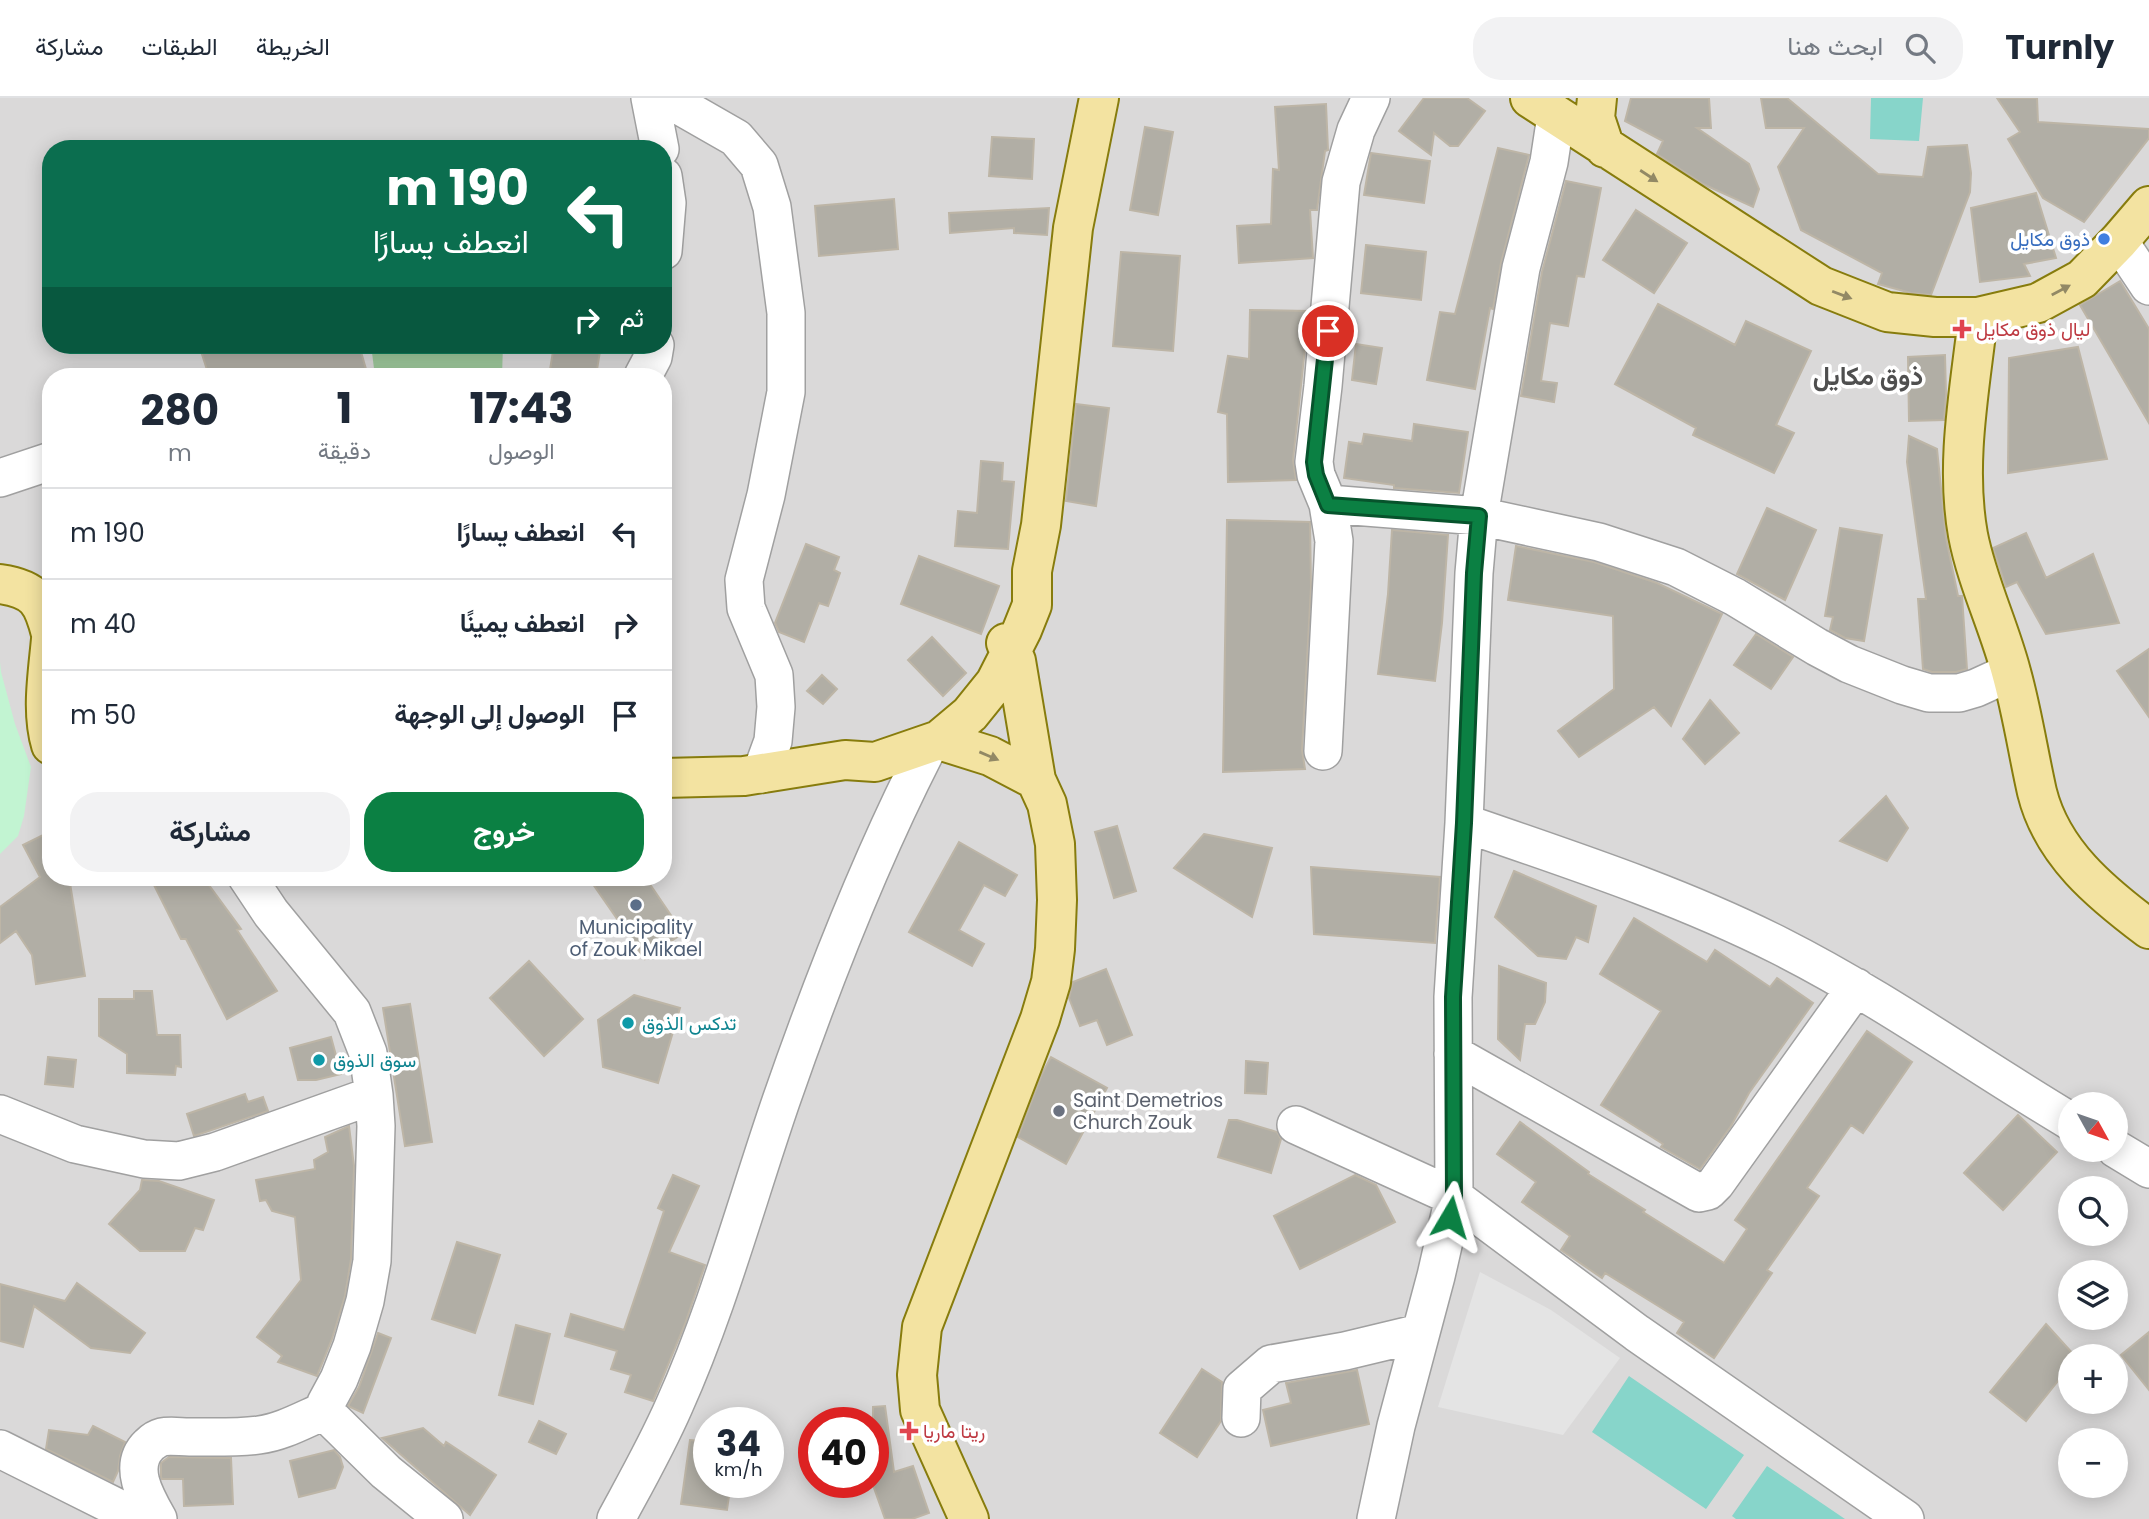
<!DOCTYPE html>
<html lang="ar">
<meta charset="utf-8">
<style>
body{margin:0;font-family:Poppins,Vazirmatn,sans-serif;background:#f2f2f3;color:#1f2937;direction:rtl;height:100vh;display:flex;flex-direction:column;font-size:26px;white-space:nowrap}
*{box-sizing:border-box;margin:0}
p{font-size:23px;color:#747a83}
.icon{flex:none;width:38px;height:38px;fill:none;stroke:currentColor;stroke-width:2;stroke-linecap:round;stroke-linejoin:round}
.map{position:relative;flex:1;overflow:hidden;direction:ltr}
.drawer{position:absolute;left:42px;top:270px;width:630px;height:518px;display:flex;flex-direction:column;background:#fff;border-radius:28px;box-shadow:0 4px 18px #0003;direction:rtl}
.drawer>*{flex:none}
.banner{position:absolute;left:42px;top:42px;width:630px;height:214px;border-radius:28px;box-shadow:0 4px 18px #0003;direction:rtl;background:#0b6e4f;color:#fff;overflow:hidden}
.needle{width:46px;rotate:130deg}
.fabs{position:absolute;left:2058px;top:994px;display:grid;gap:14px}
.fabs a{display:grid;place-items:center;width:70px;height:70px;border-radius:50%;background:#fff;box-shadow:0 4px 18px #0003;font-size:35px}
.speed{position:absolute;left:693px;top:1309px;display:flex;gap:14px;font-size:35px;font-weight:700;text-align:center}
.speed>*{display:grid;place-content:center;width:91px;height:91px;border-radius:50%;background:#fff;box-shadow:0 4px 18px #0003;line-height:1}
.speed small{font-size:18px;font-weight:400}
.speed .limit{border:10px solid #d22;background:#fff;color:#111}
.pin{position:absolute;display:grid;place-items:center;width:60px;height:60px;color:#fff;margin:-30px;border:4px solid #fff;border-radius:50%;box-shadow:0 2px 7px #0007}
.me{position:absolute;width:77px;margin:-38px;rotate:7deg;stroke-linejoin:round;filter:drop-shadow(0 0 5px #0008)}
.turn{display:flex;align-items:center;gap:24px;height:147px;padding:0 28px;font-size:32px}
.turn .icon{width:91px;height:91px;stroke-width:2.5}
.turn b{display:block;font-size:49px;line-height:60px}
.then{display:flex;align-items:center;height:66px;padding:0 28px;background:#0003;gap:14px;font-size:26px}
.eta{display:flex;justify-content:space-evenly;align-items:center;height:119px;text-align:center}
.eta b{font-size:42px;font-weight:700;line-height:49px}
.cta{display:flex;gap:14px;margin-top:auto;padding:14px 28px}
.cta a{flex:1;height:80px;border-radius:28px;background:#0b8043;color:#fff;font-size:28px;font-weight:700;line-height:80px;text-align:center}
.cta a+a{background:#f2f2f3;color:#1f2937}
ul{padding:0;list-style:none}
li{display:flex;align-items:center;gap:21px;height:91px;padding:0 28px;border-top:2px solid #e0e1e3}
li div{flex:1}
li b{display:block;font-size:26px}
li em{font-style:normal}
header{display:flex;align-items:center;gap:42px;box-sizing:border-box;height:98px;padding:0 35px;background:#fff;border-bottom:2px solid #e0e1e3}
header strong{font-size:33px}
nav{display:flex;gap:38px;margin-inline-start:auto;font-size:24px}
.search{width:490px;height:63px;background:#f2f2f3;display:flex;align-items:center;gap:18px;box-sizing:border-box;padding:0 24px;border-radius:28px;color:#747a83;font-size:26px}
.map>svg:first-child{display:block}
</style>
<header>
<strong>Turnly</strong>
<div class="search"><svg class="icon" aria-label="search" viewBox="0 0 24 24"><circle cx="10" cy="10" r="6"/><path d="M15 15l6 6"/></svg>ابحث هنا</div>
<nav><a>الخريطة</a><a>الطبقات</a><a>مشاركة</a></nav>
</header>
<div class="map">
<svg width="2149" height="1421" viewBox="0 0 2149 1421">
<rect width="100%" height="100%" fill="#ecebe2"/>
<!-- residential -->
<path fill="#dad9d9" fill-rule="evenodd" d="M 0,0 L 2149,0 L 2149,1421 L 0,1421 ZM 51,51 L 663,51 L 663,247 L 51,247 ZM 51,278 L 663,278 L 663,779 L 51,779 ZM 2070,1006 L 2116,1006 L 2116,1052 L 2070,1052 ZM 2070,1090 L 2116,1090 L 2116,1136 L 2070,1136 ZM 2070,1174 L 2116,1174 L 2116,1220 L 2070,1220 ZM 2070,1258 L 2116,1258 L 2116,1304 L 2070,1304 ZM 709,1325 L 768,1325 L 768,1384 L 709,1384 ZM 814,1325 L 873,1325 L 873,1384 L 814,1384 ZM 2070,1342 L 2116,1342 L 2116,1388 L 2070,1388 Z"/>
<!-- forest -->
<path fill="#9dc89b" d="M 371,247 L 503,247 L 502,278 L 375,278 Z"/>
<!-- park -->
<path fill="#c2f4d2" d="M 0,564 L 1,574 L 15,626 L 31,669 L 24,718 L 18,738 L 0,756 Z"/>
<!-- pitch -->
<path fill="#87d5ca" d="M 1871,0 L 1923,0 L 1919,43 L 1870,41 Z
M 1629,1278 L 1744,1357 L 1706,1411 L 1592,1334 Z
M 1767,1368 L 1845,1421 L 1736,1421 L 1732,1418 Z"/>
<!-- parking -->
<path fill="#e4e4e4" d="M 1480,1174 L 1551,1212 L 1620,1260 L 1563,1337 L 1438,1309 Z"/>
<!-- building -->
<path fill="#b1aea5" stroke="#bdb5a6" stroke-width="2" d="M 1424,0 L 1467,0 L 1485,13 L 1458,48 L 1450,48 L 1434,35 L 1431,57 L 1399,33 Z
M 1631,0 L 1709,0 L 1711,30 L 1697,30 L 1749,66 L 1759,91 L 1753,109 L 1703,86 L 1657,56 L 1663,43 L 1625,23 Z
M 1761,0 L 1787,0 L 1878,76 L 1923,79 L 1928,49 L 1967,47 L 1971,75 L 1970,94 L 1931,197 L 1911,195 L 1878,186 L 1882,175 L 1801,132 L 1778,69 L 1804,30 L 1766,30 Z
M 1997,0 L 2037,0 L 2038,24 L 2149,31 L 2149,40 L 2084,124 L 2043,100 L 2008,41 L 2020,34 Z
M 1326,6 L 1328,52 L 1325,53 L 1317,112 L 1310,112 L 1313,160 L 1239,165 L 1237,128 L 1271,126 L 1273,71 L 1279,72 L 1275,9 Z
M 1145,29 L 1173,34 L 1158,117 L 1130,112 Z
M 992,39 L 1034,41 L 1032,81 L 989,78 Z
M 1498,50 L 1529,57 L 1501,165 L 1493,211 L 1490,210 L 1475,291 L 1427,282 L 1440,214 L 1455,216 Z
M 1371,55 L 1430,63 L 1424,105 L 1364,97 Z
M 1566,83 L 1601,90 L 1584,179 L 1577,178 L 1568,228 L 1550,225 L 1541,283 L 1557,285 L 1554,304 L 1521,298 L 1542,174 Z
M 2036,95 L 2056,160 L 2024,166 L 2030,178 L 1980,184 L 1971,110 Z
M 894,101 L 898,151 L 819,158 L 815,108 Z
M 1049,110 L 1047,137 L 1014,135 L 1014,130 L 950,135 L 949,115 Z
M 1636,112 L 1687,145 L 1654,195 L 1603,162 Z
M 1366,147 L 1426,154 L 1421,202 L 1361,195 Z
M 1121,154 L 1180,158 L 1173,253 L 1113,248 Z
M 2120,183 L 2149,231 L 2149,325 L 2080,207 Z
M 1658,206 L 1735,247 L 1746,223 L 1811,253 L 1776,327 L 1794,335 L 1774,375 L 1693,337 L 1696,330 L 1615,286 Z
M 1250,212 L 1309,213 L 1293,362 L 1296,382 L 1228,384 L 1227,316 L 1218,314 L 1228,258 L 1249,261 Z
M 1356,246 L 1382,250 L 1376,286 L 1352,282 Z
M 199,247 L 359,247 L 368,278 L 209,278 Z
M 554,247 L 601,247 L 596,278 L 549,278 Z
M 2078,249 L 2107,361 L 2008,375 L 2009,260 Z
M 1945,257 L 1946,297 L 1944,322 L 1909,323 L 1908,259 Z
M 1076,306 L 1109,310 L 1096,408 L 1066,403 Z
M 1414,326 L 1468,334 L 1459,395 L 1394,390 L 1394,387 L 1344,380 L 1349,344 L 1362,346 L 1364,336 L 1412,343 Z
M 1909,338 L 1937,351 L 1946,440 L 1958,498 L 1962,498 L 1967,571 L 1956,574 L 1932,574 L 1923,571 L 1918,501 L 1926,501 L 1907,364 Z
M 981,363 L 1003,365 L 1002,383 L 1014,384 L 1008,451 L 955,448 L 958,413 L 977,415 Z
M 1767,410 L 1816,432 L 1785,502 L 1737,476 Z
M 1227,422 L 1310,424 L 1311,489 L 1302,652 L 1305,671 L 1223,674 Z
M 1840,430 L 1882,437 L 1864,543 L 1845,540 L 1830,532 L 1833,519 L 1825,518 Z
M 1392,432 L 1448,437 L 1442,525 L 1435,583 L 1378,576 L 1388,496 Z
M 2026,435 L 2046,480 L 2093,456 L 2119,525 L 2046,536 L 2017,484 L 2006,489 L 1993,450 Z
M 806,446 L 839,459 L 834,472 L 840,475 L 828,508 L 819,505 L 804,544 L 779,534 L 775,525 Z
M 1516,448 L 1594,464 L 1657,485 L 1722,516 L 1671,628 L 1654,609 L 1579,659 L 1558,633 L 1614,591 L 1613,518 L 1508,502 Z
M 919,458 L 999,488 L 981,536 L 901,506 Z
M 1756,536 L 1793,559 L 1771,591 L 1734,567 Z
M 932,539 L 966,575 L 943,598 L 908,562 Z
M 2149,551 L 2149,619 L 2117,573 Z
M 822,577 L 837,591 L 823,606 L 807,593 Z
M 1710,602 L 1739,635 L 1705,666 L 1683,641 Z
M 1886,698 L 1908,730 L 1887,763 L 1840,743 Z
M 1117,728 L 1136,793 L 1114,800 L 1095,734 Z
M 51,733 L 51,779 L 69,779 L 85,878 L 36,886 L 32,857 L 16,833 L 0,845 L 0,809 L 40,779 L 23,747 Z
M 1204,736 L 1272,750 L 1252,819 L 1174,770 Z
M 959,744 L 1017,777 L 1005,798 L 984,787 L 959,832 L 984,846 L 972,868 L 909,834 Z
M 1311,769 L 1440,779 L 1435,845 L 1314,836 Z
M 1514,773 L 1596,808 L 1588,844 L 1576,839 L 1566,861 L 1538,858 L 1495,819 Z
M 150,779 L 203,779 L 241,831 L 237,832 L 277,893 L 227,921 L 186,841 L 181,841 Z
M 588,779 L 645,779 L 683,835 L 645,861 Z
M 1634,820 L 1707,864 L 1715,852 L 1770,889 L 1777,880 L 1813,905 L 1749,995 L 1731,1028 L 1700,1071 L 1661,1049 L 1663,1046 L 1601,1007 L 1661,913 L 1600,876 Z
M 529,863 L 583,921 L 544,958 L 490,900 Z
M 1499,868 L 1546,885 L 1545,904 L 1535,926 L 1525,926 L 1520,962 L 1498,941 Z
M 1106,871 L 1132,937 L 1107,947 L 1097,922 L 1080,928 L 1069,900 L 1073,884 Z
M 134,893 L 152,893 L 157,937 L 180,937 L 181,969 L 176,968 L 175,977 L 127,975 L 127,956 L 99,938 L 99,901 L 134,901 Z
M 634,897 L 680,910 L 658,985 L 603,969 L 598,922 Z
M 410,906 L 432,1044 L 405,1048 L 383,910 Z
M 1867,933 L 1912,964 L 1863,1035 L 1851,1027 L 1807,1090 L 1819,1098 L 1767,1172 L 1772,1175 L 1714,1260 L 1677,1235 L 1684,1224 L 1605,1175 L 1602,1180 L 1561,1152 L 1570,1138 L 1522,1104 L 1536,1084 L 1497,1056 L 1520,1024 L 1589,1074 L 1588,1076 L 1645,1112 L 1643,1114 L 1724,1165 L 1747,1131 L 1735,1122 Z
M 331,939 L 341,976 L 316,982 L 298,982 L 290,950 Z
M 48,959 L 76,962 L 73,989 L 45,986 Z
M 1051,959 L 1107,990 L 1066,1066 L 1018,1039 L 1042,976 Z
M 1246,963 L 1268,965 L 1266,996 L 1245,995 Z
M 245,996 L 248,1004 L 263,999 L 268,1013 L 194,1038 L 187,1016 Z
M 2018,1017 L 2057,1054 L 2003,1112 L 1964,1075 Z
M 1229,1022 L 1237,1022 L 1277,1034 L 1281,1041 L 1271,1075 L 1218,1059 Z
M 349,1028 L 354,1068 L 351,1161 L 345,1198 L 332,1241 L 317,1278 L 278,1264 L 282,1258 L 257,1239 L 301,1182 L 295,1119 L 272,1113 L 266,1102 L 260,1103 L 256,1082 L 315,1071 L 314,1062 L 328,1054 L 325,1039 Z
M 673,1077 L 699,1088 L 669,1154 L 705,1167 L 685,1226 L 653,1303 L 625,1294 L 631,1277 L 611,1271 L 617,1253 L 565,1238 L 571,1216 L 624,1232 L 664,1113 L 658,1110 Z
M 1355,1077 L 1376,1087 L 1395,1124 L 1300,1171 L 1274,1118 Z
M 142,1082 L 159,1083 L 214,1102 L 203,1132 L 195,1130 L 185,1153 L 140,1153 L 109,1126 L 140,1092 Z
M 457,1144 L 500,1157 L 475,1235 L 432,1221 Z
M 77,1185 L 145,1235 L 130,1255 L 91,1250 L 34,1208 L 23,1249 L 0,1243 L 0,1186 L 65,1203 Z
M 2046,1226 L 2075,1258 L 2070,1258 L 2070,1268 L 2026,1323 L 1990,1294 Z
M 516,1227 L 550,1236 L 533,1306 L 499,1297 Z
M 2149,1234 L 2149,1292 L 2121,1257 Z
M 378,1235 L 391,1240 L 363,1315 L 348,1308 L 359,1289 Z
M 1202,1271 L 1222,1284 L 1221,1323 L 1197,1359 L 1160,1335 Z
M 1357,1272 L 1369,1326 L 1271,1348 L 1263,1312 L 1291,1305 L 1286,1285 Z
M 885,1308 L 894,1374 L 913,1368 L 929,1415 L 912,1421 L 885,1421 L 873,1387 L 873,1309 Z
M 539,1323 L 566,1336 L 556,1356 L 529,1344 Z
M 93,1328 L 125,1344 L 120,1358 L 118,1373 L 113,1384 L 46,1351 L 49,1332 L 88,1337 Z
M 423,1330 L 444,1348 L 446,1344 L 496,1377 L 470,1417 L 382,1340 Z
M 690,1342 L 709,1344 L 709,1384 L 731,1384 L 727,1412 L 681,1406 Z
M 334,1352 L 340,1359 L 343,1369 L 335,1390 L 299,1399 L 290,1363 Z
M 169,1359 L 231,1360 L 233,1406 L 184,1408 L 183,1381 L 162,1381 L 161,1379 L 161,1365 Z"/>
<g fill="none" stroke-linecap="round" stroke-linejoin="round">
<defs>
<path id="minor" d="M 650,0 L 660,51
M 666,0 L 736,40 L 759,67 L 772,109 L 786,215 L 786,294 L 766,397 L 744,482 L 746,510 L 774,577 L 776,609 L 773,643 L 761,676
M 663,78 L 667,105 L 663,153
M 2119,143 L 2149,188
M 643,278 L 653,259 L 655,247
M 0,380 L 48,364
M 1328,406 L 1479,418 L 1599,444 L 1676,469 L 1735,499 L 1817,549 L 1849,566 L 1902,587 L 1929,595 L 1959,595 L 1976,590 L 2011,574
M 1323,653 L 1334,443 L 1328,406 L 1316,377 L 1314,364 L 1323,288 L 1341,84 L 1356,32 L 1371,0
M 1464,725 C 1571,762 1679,797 1780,848 C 1881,899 1973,965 2070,1023
M 247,779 L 271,815 L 352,914 L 368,955 L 374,997 L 376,1028 L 372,1163 L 365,1203 L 352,1248 L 339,1281 L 326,1305 L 324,1313 L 386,1374 L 444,1421
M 1453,956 L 1699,1095 L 1708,1093 L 1716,1085 L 1856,889
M 0,1016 L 75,1046 L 144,1061 L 179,1063 L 215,1054 L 374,997
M 1296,1027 L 1454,1099 L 1637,1235 L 1905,1421
M 2116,1051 L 2149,1071
M 1241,1320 L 1242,1291 L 1271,1266 L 1345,1253 L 1420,1235
M 0,1351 L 140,1421
M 158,1421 C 146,1400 127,1368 149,1347 C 152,1344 158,1340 162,1339 C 170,1337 181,1339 189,1339 C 212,1339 236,1340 259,1337 C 282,1334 303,1322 324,1313
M 616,1421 C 636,1384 657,1347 674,1308 C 718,1210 746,1105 781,1003 C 823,882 870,761 929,647
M 1376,1421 L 1396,1328 L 1436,1178 L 1454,1099 L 1453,899 L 1464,725 L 1474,475 L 1479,418 L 1521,170 L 1549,64 L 1556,18"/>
<path id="major" d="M 1530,0 L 1821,188 L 1887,214 L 1935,219 L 1978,219 L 2038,205 L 2082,181 L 2119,143 L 2149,108
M 1597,0 L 1595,20 L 1605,50
M 1978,219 C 1970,291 1955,365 1968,437 C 1977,484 1999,528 2011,574 C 2022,613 2028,654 2037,694 C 2052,755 2101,795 2149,831
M 0,486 C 36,491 43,504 51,536
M 51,541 C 48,575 41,614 51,647
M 939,642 L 990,658 L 1036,682
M 663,680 L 744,678 L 845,662 L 875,664 L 939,642 L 970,616 L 995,585 L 1022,532 L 1032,507 L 1032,473 L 1041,427 L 1073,130 L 1099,0
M 969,1421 L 920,1312 L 917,1277 L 922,1229 L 1040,921 L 1051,884 L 1055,851 L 1057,802 L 1055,746 L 1047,706 L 1036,682 L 1016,563 L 1011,552 L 1006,545"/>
</defs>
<!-- minor casing -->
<use href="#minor" stroke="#a0a0a0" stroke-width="40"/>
<!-- major casing -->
<use href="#major" stroke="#877c0d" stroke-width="42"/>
<!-- minor -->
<use href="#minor" stroke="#fff" stroke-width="37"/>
<!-- major -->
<use href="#major" stroke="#f3e3a1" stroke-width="38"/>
</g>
<!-- one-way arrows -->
<defs><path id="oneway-solid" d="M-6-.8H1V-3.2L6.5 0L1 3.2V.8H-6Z" transform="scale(1.75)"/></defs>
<g fill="#928965">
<use href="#oneway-solid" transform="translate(1649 78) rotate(33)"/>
<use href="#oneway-solid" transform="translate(2061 192) rotate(-28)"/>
<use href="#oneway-solid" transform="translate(1842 197) rotate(21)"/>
<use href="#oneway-solid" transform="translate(989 658) rotate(23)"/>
</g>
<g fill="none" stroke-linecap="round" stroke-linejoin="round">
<defs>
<path id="route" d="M 1328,233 L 1314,364 L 1316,377 L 1328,407 L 1479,418 L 1474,475 L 1464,725 L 1453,899 L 1454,1099 L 1450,1119"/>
</defs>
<!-- route casing -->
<use href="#route" stroke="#07532c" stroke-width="18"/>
<!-- route -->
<use href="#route" stroke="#0b8043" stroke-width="12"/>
</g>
<!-- markers -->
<circle fill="#3f7fe0" stroke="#fff" stroke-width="2.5" cx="2104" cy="141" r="7"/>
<g fill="#e0444e" stroke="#fff" stroke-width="2.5">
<path d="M1958.5 220.5h7v7h7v7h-7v7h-7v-7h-7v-7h7z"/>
<path d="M905.5 1322.5h7v7h7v7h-7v7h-7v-7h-7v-7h7z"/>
</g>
<circle fill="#5c6f8a" stroke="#fff" stroke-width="2.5" cx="636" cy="807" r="7"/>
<g fill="#0f9aa8" stroke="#fff" stroke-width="2.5">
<circle cx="628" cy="925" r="7"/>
<circle cx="319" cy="962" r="7"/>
</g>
<circle fill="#6b7280" stroke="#fff" stroke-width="2.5" cx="1059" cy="1013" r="7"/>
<g text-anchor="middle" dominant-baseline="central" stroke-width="7" stroke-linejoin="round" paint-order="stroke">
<!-- shop labels -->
<g font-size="19" fill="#366cbe" stroke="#fff" text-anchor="end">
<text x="2090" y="141">ذوق مكايل</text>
</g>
<!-- health labels -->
<g font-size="19" fill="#be3a42" stroke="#fff" text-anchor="start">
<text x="1976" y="231">ليال ذوق مكايل</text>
<text x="923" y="1333">ريتا ماريا</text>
</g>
<!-- service labels -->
<g font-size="19" fill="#4e5e75" stroke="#fff">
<text x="636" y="829">Municipality<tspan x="636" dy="22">of Zouk Mikael</tspan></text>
</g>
<!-- culture labels -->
<g font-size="19" fill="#0d838f" stroke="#fff" text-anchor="start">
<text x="642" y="925">تدكس الذوق</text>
<text x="333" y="962">سوق الذوق</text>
</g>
<!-- worship labels -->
<g font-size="19" fill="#5b616d" stroke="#fff" text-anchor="start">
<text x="1073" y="1002">Saint Demetrios<tspan x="1073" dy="22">Church Zouk</tspan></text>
</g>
<!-- district labels -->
<g font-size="26" font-weight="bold" fill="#4f4f4f" stroke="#fff">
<text x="1868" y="278">ذوق مكايل</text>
</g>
</g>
</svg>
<div class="fabs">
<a><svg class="needle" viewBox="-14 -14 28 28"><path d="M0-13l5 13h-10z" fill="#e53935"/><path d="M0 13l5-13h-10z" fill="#747a83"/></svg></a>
<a><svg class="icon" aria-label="search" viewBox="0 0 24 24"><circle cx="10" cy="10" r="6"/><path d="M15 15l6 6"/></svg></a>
<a><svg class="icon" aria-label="layers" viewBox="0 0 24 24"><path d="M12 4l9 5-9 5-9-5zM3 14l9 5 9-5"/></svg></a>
<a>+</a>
<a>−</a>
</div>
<div class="speed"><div>34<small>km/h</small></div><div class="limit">40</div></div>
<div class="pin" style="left:1328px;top:233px;background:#d93025"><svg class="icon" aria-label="arrive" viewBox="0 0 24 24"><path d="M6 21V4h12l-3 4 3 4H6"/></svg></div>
<svg class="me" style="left:1450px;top:1119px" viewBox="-20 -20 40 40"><path d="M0-17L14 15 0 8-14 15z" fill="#0b8043" stroke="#fff" stroke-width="4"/></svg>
<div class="banner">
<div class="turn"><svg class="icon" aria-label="left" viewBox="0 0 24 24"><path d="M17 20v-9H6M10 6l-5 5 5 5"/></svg><div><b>190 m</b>انعطف يسارًا</div></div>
<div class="then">ثم<svg class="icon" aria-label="right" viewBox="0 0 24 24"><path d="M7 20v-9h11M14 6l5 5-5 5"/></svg></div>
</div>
<section class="drawer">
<div class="eta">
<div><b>17:43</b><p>الوصول</p></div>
<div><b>1</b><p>دقيقة</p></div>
<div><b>280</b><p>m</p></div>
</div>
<ul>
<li><svg class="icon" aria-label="left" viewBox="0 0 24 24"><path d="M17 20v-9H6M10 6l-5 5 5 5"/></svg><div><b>انعطف يسارًا</b></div><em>190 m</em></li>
<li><svg class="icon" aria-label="right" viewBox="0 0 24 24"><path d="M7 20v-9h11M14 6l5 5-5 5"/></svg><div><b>انعطف يمينًا</b></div><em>40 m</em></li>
<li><svg class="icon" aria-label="arrive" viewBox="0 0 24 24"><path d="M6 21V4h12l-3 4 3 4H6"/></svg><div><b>الوصول إلى الوجهة</b></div><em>50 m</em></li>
</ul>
<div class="cta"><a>خروج</a><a>مشاركة</a></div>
</section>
</div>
